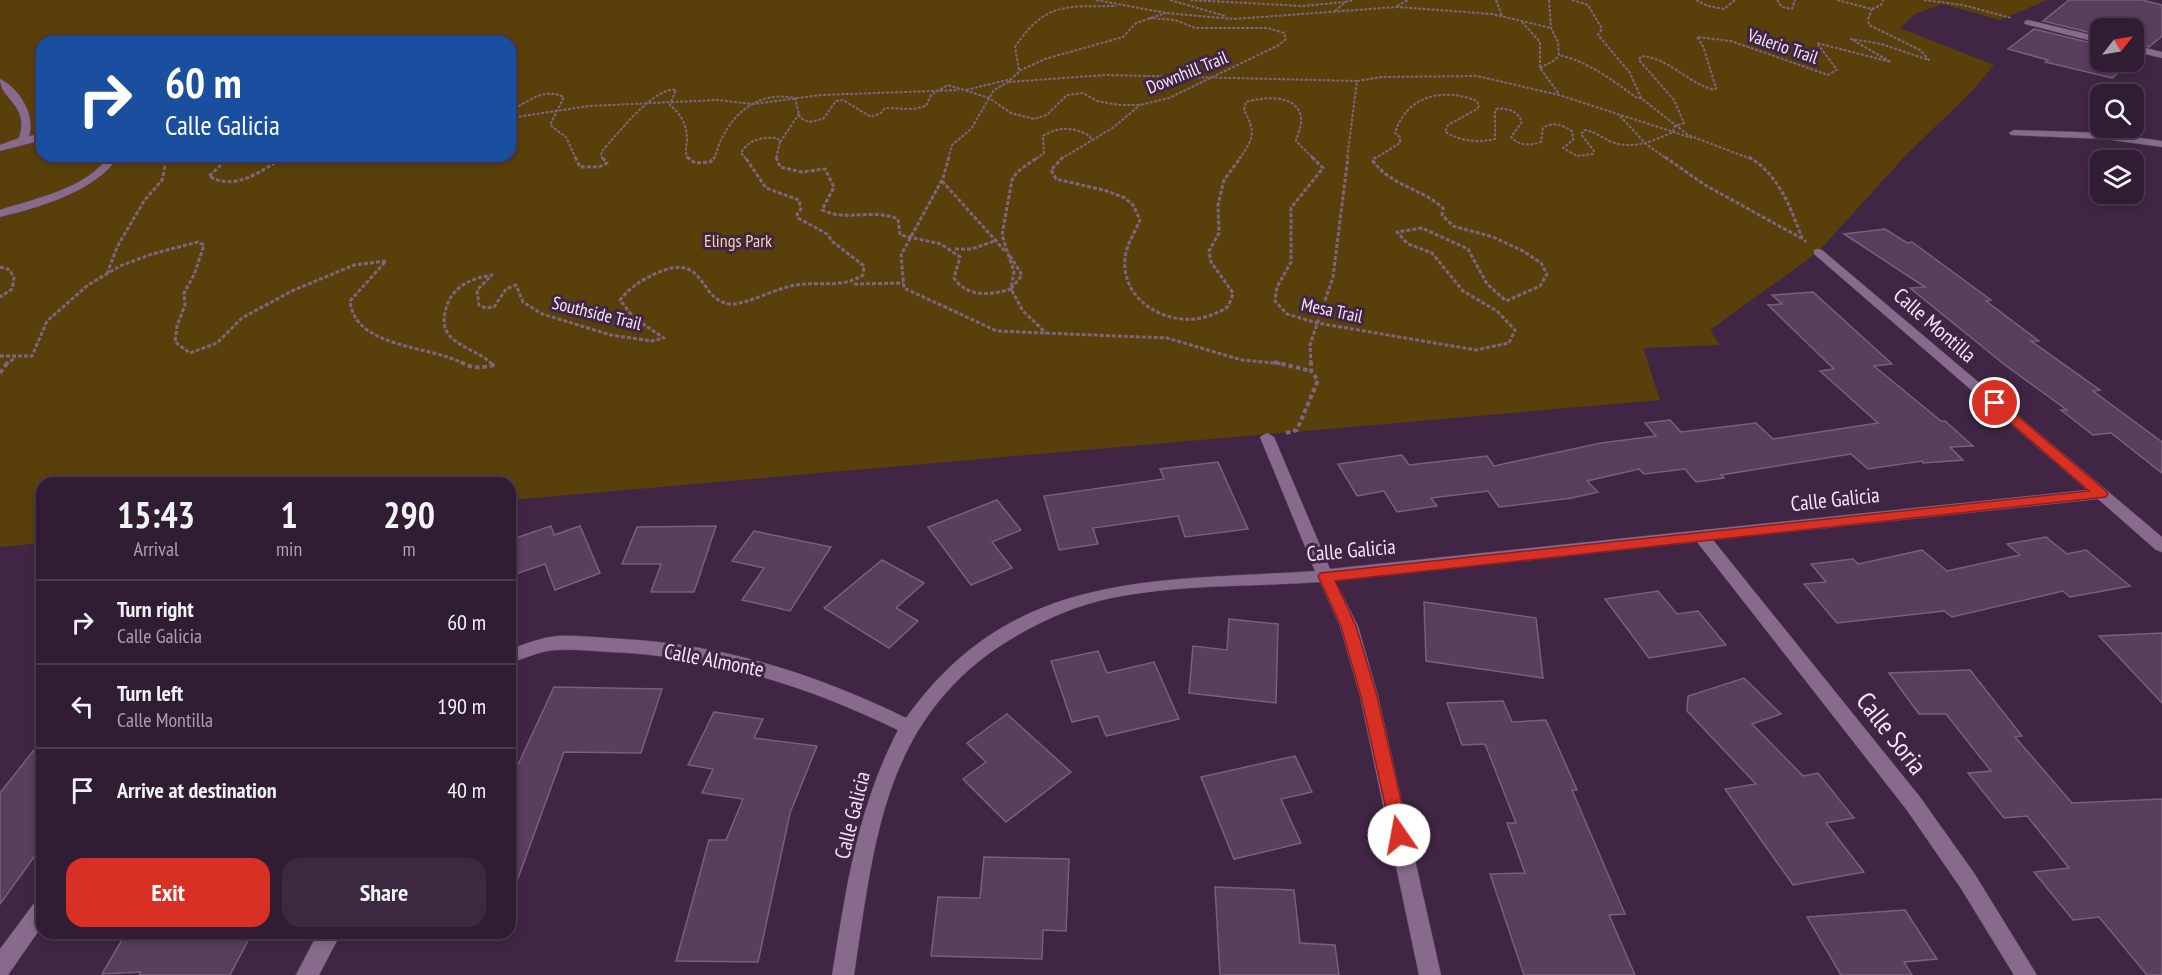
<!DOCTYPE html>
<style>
body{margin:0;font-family:"PT Sans Narrow",sans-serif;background:#3c293f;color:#f1f3f6;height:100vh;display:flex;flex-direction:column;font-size:22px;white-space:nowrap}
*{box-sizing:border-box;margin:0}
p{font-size:20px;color:#a8a1ac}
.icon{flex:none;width:33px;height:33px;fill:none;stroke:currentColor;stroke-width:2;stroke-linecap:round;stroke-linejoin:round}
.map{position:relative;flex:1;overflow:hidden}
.panel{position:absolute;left:36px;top:477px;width:480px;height:462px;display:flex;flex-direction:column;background:#301c33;border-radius:18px;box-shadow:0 3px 9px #0003,0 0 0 2px #4b3a4e}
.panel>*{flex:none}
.hud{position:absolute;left:36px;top:36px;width:480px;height:126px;border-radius:18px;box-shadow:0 3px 9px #0003,0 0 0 2px #4b3a4e;background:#1a4fa0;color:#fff;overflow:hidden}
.needle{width:39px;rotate:59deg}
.controls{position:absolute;left:2090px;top:18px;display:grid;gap:12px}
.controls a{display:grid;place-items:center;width:54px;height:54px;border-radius:12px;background:#301c33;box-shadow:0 3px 9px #0003,0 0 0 2px #4b3a4e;font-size:30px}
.pin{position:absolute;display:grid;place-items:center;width:51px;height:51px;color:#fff;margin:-26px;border:3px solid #fff;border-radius:50%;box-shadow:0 2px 6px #0007}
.me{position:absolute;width:66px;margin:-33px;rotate:348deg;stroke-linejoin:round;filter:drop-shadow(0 0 4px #0008)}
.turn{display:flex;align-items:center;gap:21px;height:126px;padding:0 30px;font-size:27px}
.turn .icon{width:78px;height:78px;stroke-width:2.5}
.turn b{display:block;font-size:42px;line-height:51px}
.eta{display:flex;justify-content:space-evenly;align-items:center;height:102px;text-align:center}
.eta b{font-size:36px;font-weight:700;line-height:42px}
.cta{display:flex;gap:12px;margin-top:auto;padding:12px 30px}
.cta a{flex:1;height:69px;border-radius:18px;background:#d93025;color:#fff;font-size:24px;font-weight:700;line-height:69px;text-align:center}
.cta a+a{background:#3c293f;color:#f1f3f6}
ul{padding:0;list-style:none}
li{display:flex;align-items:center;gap:18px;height:84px;padding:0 30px;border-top:2px solid #4b3a4e}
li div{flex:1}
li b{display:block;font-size:22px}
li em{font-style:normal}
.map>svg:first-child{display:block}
</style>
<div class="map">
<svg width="2162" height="975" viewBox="0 0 2162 975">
<rect width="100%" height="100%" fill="#402644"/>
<!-- green -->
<path fill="#59400b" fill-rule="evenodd" d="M 0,0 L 2047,0 L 2000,20 L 1942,4 L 1915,14 L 1900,28 L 1994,65 L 1974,89 L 1905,156 L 1818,252 L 1710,330 L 1720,345 L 1643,348 L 1660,400 L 510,500 L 510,483 L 42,483 L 42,543 L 0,547 ZM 42,42 L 510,42 L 510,156 L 42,156 Z"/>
<!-- building -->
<path fill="#593e5e" stroke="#7a5e7f" stroke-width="1.5" d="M 2069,0 L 2142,0 L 2162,5 L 2162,36 L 2149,47 L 2133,43 L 2133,28 L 2100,28 L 2100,35 L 2043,21 Z
M 2034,29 L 2100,45 L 2100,62 L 2131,62 L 2112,78 L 2045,62 L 2048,60 L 2008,49 Z
M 1885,229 L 1907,243 L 1912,242 L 1991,300 L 1986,301 L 2039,341 L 2031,341 L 2100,390 L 2093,391 L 2162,442 L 2162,473 L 2111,433 L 2093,435 L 2061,410 L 2067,410 L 2005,365 L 1910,288 L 1925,287 L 1844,234 Z
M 1813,292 L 1892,364 L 1874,366 L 1941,421 L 1945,421 L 1973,446 L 1950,447 L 1963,460 L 1923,463 L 1922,461 L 1868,469 L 1851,454 L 1721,475 L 1724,478 L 1696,482 L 1685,469 L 1644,474 L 1639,469 L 1587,481 L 1598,492 L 1572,498 L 1499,507 L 1488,491 L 1431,498 L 1437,506 L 1397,512 L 1384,491 L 1357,496 L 1338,464 L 1402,455 L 1409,465 L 1487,456 L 1494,466 L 1601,443 L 1656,436 L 1645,423 L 1670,420 L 1681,432 L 1756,423 L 1773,439 L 1878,423 L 1820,371 L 1834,369 L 1768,305 L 1782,304 L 1772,295 Z
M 1218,462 L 1248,529 L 1185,537 L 1178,516 L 1093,528 L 1098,544 L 1059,550 L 1044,496 L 1164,479 L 1160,469 Z
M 997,500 L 1021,530 L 992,542 L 1012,568 L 971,585 L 928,527 Z
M 551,526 L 554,535 L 580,526 L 600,573 L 555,590 L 545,564 L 510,576 L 510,540 Z
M 716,526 L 694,592 L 651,592 L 661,564 L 622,564 L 637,527 Z
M 754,531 L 831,547 L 790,611 L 742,600 L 764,568 L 732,561 Z
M 2046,537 L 2067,554 L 2086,550 L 2130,586 L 2070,597 L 2063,591 L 1952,617 L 1944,611 L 1837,623 L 1804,584 L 1826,582 L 1811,564 L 1853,559 L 1858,564 L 1922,550 L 1947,571 L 2020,555 L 2007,544 Z
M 882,560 L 924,583 L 896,608 L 918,621 L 889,648 L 824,608 Z
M 1658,591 L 1677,614 L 1698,611 L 1726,645 L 1649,658 L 1605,599 Z
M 1424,602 L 1536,618 L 1543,678 L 1426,661 Z
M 1229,619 L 1278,624 L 1276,703 L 1189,693 L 1193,646 L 1227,650 Z
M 2162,633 L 2162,703 L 2099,636 Z
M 1098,651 L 1107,673 L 1154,662 L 1179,719 L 1106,736 L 1098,716 L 1072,722 L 1051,661 Z
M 1970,670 L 2022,736 L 2015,737 L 2072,803 L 2162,799 L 2162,975 L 2147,975 L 2099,917 L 2073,920 L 2034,872 L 2069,868 L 2027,816 L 2004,818 L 1968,773 L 1991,771 L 1946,714 L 1919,714 L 1889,673 Z
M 1744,678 L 1781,714 L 1752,724 L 1803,776 L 1818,773 L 1854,818 L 1826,823 L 1864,872 L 1793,885 L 1725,789 L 1756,784 L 1687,711 L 1688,696 Z
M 554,687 L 662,689 L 641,753 L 564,752 L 513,892 L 510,891 L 510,782 Z
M 1503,701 L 1512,722 L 1546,720 L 1577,790 L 1572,790 L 1625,914 L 1609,915 L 1635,975 L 1524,975 L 1490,874 L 1525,873 L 1507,823 L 1516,823 L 1485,744 L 1462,745 L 1447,703 Z
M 714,712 L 763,719 L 754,738 L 817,746 L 790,813 L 758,962 L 676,961 L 709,840 L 726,840 L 743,799 L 702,793 L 713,769 L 688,765 Z
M 1007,714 L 1071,772 L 1006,822 L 963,779 L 986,762 L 967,743 Z
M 42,740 L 42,846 L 0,904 L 0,793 Z
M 1295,756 L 1312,792 L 1281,799 L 1301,843 L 1234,859 L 1201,777 Z
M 984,857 L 1069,859 L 1066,931 L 1043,930 L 1042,959 L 931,956 L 938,897 L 980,898 Z
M 1215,887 L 1294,890 L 1300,943 L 1335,945 L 1339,975 L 1220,975 Z
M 1905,910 L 1937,959 L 1904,962 L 1912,975 L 1841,975 L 1807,917 Z
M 126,933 L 252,933 L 230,975 L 139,975 L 141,972 L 102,974 Z"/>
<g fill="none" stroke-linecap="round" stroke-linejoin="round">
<defs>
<path id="minor" d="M 2028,20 L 2100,37 L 2100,43 L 2025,24 L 2024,22 Z
M 2133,45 L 2162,52 L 2162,58 L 2133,51 Z
M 0,79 C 19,88 36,115 29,136 L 42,134 L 42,140 L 0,151 L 0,145 L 19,138 C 30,104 0,100 0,79 Z
M 2014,130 L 2105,133 L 2162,141 L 2162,147 L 2105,139 L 2011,135 L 2009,133 Z
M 109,156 L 119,156 C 95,192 40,207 0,217 L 0,210 C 36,198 86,189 109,156 Z
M 1818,249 L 1822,250 L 2162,537 L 2162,552 L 2156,550 L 2098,499 L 1713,540 L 1920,797 L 1974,873 L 2037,975 L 2014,975 L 1960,887 L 1906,809 L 1697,542 L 1335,581 L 1358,626 L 1378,696 L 1441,975 L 1419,975 L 1360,696 L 1340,626 L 1320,582 C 1251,587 1179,584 1111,598 C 1073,606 1036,623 1003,644 C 882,723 874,845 854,975 L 832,975 C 847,886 856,812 898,730 C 805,685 712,656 609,652 C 592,651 575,649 558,650 C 542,650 526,658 510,663 L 510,649 C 526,644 542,637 558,636 C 579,635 601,638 622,639 C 722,644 816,674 906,718 C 1012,569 1153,582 1315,571 L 1260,437 L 1267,433 L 1274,437 L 1330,569 L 2087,490 L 1814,254 L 1814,250 Z
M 42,899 L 42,926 L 8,975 L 0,975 L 0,949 L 35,902 Z
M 318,933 L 341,933 L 319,975 L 296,975 Z"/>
</defs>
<!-- minor casing -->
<use href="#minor" stroke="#5c465f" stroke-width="1"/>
<!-- path-far2 -->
<path stroke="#7c6580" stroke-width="2" stroke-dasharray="3 1.5" stroke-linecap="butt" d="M 1096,0 L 1166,13 L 1234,19 L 1397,7 L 1492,14 L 1551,28
M 1170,0 L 1225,16
M 1190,0 L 1303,6 L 1345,2
M 1496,0 L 1502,16
M 1549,0 L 1551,28 L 1558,42 L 1559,55 C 1589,62 1612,80 1637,98 L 1641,98 L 1688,135 L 1751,159
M 1572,0 L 1588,5 L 1602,29 L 1598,35 L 1630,73 L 1641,98
M 1696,0 L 1708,6 L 1724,9 L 1735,0
M 1777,0 L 1782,7 L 1792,9 L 1795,0
M 1837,0 L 1872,9 L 1881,5 L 1883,0
M 1924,0 L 1963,5 L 2011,18
M 1397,6 L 1408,0
M 1335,11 L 1345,2 L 1353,0
M 1522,22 L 1540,42 L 1540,68 L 1559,94
M 1540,68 L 1555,60 L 1559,55
M 1019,70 L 1015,47 C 1046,1 1066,7 1117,6
M 1357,81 L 1381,77 L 1477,76 L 1559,95 L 1692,138
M 1008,82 L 1105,75 L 1357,81 L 1347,159
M 966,90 L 1011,79
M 510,110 C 530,102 542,87 564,97 L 550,125 L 566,137 L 576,159
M 1620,116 L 1646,144 L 1667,159
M 510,118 L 589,106 L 717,100 L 753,104 L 821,95 L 959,90
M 780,142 L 799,114
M 162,156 L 163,159
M 318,156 L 318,159
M 228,159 L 231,156
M 281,159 L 286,156
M 340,159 L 347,156
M 603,159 L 601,156 L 602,151 C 617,135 654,86 676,90 L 670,105 C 681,114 687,125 687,140 C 686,148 685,152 688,159
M 713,159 C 717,154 717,148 720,142 C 735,110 760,91 795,98 L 800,118 L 809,122 L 823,119 L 836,101 L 843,100 L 871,117 L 881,113 L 885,108 L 913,109 L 926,106 L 931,95 L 948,85 L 989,98 L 1011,113 L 1034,119 L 1047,115 L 1067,95 L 1083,93 L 1097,101 L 1120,105 L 1140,105 L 1169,98 L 1279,45 L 1286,39 L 1284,33 L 1268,28 L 1195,28 L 1175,20 L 1149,18
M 746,159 L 741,153 C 749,139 762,137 777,138 L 780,142 L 776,159
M 948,159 L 952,145 L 971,129 L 994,90 L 1008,82 L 1021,70 L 1045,59 L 1123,37 L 1136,23 L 1166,13
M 1036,159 L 1044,153 L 1043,136 C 1059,126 1074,127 1090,136 L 1091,140
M 1061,159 L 1114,127 L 1140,105
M 1239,159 C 1254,139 1256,132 1244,110 L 1246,102 C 1263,97 1296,93 1301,117 C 1302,125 1298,134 1296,141 L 1314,159
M 1374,159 L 1400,143 L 1400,137 L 1395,133 L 1396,130 C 1409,94 1445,88 1477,101 L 1479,106 L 1477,109 L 1448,125 L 1445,132 C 1461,141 1477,143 1495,139 L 1495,112 L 1496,109 C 1508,108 1517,110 1522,122 L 1511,137 C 1520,146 1530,146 1541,142 L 1543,128 C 1553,121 1562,125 1572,131 L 1573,140 L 1563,148 L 1577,156 L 1593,154 L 1594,151 L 1581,134 L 1585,130 C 1596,132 1602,138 1612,142 C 1632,150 1654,141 1673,132 L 1674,127 L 1684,123 L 1674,100 L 1639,60 L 1641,56 C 1670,58 1687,83 1714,90 L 1716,88 L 1703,46 L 1697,37 L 1731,41 L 1828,75 L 1837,70 L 1817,43 L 1891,62 L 1851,39 L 1881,44 L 1929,60 L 1920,50 L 1869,25 L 1868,19 L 1872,9"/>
<!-- path-far1 -->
<path stroke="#7c6580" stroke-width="3" stroke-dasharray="4 2" stroke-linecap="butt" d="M 230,157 L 209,176 C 235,192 261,171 284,157
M 318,157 L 344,157
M 575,157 L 580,167 L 599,167 L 607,163 L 602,157
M 687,157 L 695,163 L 710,162 L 715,157
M 776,157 L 780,167 L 802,172 L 825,169 L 834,187 L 822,210 C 847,222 874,208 898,219 L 900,235 L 941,244 L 960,257 L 954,278 C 968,298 990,295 1011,289 L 1014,272 L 1002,235 L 1012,180 L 1017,172 L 1038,157
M 949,157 L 943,178 L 901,255 L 904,288 L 997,331 L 1167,338 L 1242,360 L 1285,364
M 1063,157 L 1051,170 L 1056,179 L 1107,191 L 1125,198 L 1133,205 L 1140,220 C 1135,232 1126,245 1125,259 C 1121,304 1174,330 1211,315 C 1216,313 1225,310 1228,306 C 1230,303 1232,297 1233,293 L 1211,262 L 1209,251 L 1219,233 L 1218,205 L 1224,180 L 1241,157
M 1312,157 L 1323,168 L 1291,208 L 1291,262 L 1277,287 L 1275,301 L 1287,314 L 1317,323 L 1476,350 L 1509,343 L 1515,330 L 1497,311 L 1463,291 L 1432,253 L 1408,244 L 1397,232 L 1422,228 L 1468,249 L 1487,284 L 1506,301 L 1540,286 L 1547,274 L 1541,263 L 1523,251 L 1493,237 L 1453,226 L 1442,215 L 1443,208 C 1421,188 1391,186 1373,161 L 1375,157
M 1665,157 L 1705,185 L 1801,238
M 1749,157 C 1779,175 1790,206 1802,238 L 1806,242
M 942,181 L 1005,251
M 955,249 L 972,249 L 997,240
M 1010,256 L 1022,275 L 1011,289 L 1023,311 L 1046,333
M 0,267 L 10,270 L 14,278 L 12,289 L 0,297
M 107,274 L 117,247 L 144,201 L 162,180 L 165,166 L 162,157
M 854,284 L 903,283
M 0,356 L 32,356 L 47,321 L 88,285 L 120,266 L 152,254 L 198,242 L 204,245 L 194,275 L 184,293 L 185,305 L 177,326 L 175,342 L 190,353 L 217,343 L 242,318 L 292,291 L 354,265 L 386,261 L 350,301 C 355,349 431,345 464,364
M 5,364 L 16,358
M 492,364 C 480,352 460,348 449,335 C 444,329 443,321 445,313 C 449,289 469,278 492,275 L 477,290 L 479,305 L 486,308 L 494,307 L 506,289 L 516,285 L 523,302 L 542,314 L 611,335 L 652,341 L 664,338 L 634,318 L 620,300 C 629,288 643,279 657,273 C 709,250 697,305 734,304 C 748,303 778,288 796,285 C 819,281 841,289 863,275 L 864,266 L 833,242 L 827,234 L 798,218 L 797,214 L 801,209 L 799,200 L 766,188 L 745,157
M 1311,364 L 1310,345 L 1333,277 L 1348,157"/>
<!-- path -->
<path stroke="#7c6580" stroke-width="4" stroke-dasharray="4.5 3" stroke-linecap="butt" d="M 461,362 C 472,369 481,368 493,365 L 490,362
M 1274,362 L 1311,371
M 0,373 L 8,362
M 1286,433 L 1297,430 L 1318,380 L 1311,371 L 1311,362"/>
<!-- minor -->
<use href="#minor" fill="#876a8c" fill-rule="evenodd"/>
</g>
<!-- route -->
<path fill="#d93025" stroke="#8d1f18" stroke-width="1.5" d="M 1995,400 L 2000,401 L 2106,491 L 2108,494 L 2106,497 L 1335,581 L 1356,626 L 1377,696 L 1409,835 L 1406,841 L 1399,843 L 1393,841 L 1361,696 L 1341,626 L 1318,576 L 1320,573 L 2089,491 L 1991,406 L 1989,403 L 1991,401 Z"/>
<g text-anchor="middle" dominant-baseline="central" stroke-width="6" stroke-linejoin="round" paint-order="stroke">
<!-- far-street labels -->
<g font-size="18" fill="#f4e4f7" stroke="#402644">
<text transform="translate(1783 46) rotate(19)">Valerio Trail</text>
<text transform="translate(1187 72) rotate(-22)">Downhill Trail</text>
<text transform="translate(1332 310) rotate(12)">Mesa Trail</text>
<text transform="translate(597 313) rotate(14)">Southside Trail</text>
</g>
<!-- far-park labels -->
<g font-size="18" fill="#f6d69f" stroke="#402644">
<text x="738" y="240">Elings Park</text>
</g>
<!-- street labels -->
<g font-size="21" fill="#f4e4f7" stroke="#402644">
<text transform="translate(1935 325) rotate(41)">Calle Montilla</text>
<text transform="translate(1835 499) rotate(-6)">Calle Galicia</text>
<text transform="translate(1351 550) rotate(-5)">Calle Galicia</text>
<text transform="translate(714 660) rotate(11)">Calle Almonte</text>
<text transform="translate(852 815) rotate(-76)">Calle Galicia</text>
</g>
<!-- near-street labels -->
<g font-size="26" fill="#f4e4f7" stroke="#402644">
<text transform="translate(1892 733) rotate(52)">Calle Soria</text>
</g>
</g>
</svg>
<div class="controls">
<a><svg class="needle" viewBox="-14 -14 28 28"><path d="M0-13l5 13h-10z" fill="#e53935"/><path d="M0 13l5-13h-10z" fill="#a8a1ac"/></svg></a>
<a><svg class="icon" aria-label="search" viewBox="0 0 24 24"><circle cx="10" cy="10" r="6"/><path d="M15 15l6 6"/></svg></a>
<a><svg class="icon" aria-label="layers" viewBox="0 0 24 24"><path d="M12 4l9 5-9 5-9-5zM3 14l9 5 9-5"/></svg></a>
</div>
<div class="pin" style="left:1995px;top:403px;background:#d93025"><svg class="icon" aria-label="arrive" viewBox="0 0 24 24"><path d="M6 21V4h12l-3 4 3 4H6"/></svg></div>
<svg class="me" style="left:1399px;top:835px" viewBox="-20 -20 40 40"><circle r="19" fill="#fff"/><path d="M0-13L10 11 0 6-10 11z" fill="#d93025"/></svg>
<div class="hud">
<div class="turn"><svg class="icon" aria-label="right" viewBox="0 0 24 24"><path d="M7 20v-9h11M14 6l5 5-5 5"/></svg><div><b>60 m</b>Calle Galicia</div></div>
</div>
<section class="panel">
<div class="eta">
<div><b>15:43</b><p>Arrival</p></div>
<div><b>1</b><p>min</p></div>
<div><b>290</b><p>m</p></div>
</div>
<ul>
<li><svg class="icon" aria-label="right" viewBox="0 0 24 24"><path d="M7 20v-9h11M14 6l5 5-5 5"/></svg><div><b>Turn right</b><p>Calle Galicia</p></div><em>60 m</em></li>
<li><svg class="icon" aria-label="left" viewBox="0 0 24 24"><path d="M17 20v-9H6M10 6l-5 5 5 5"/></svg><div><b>Turn left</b><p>Calle Montilla</p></div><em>190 m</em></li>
<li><svg class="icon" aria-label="arrive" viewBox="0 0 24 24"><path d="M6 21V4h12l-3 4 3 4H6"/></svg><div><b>Arrive at destination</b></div><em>40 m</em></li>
</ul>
<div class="cta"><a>Exit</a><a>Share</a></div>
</section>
</div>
